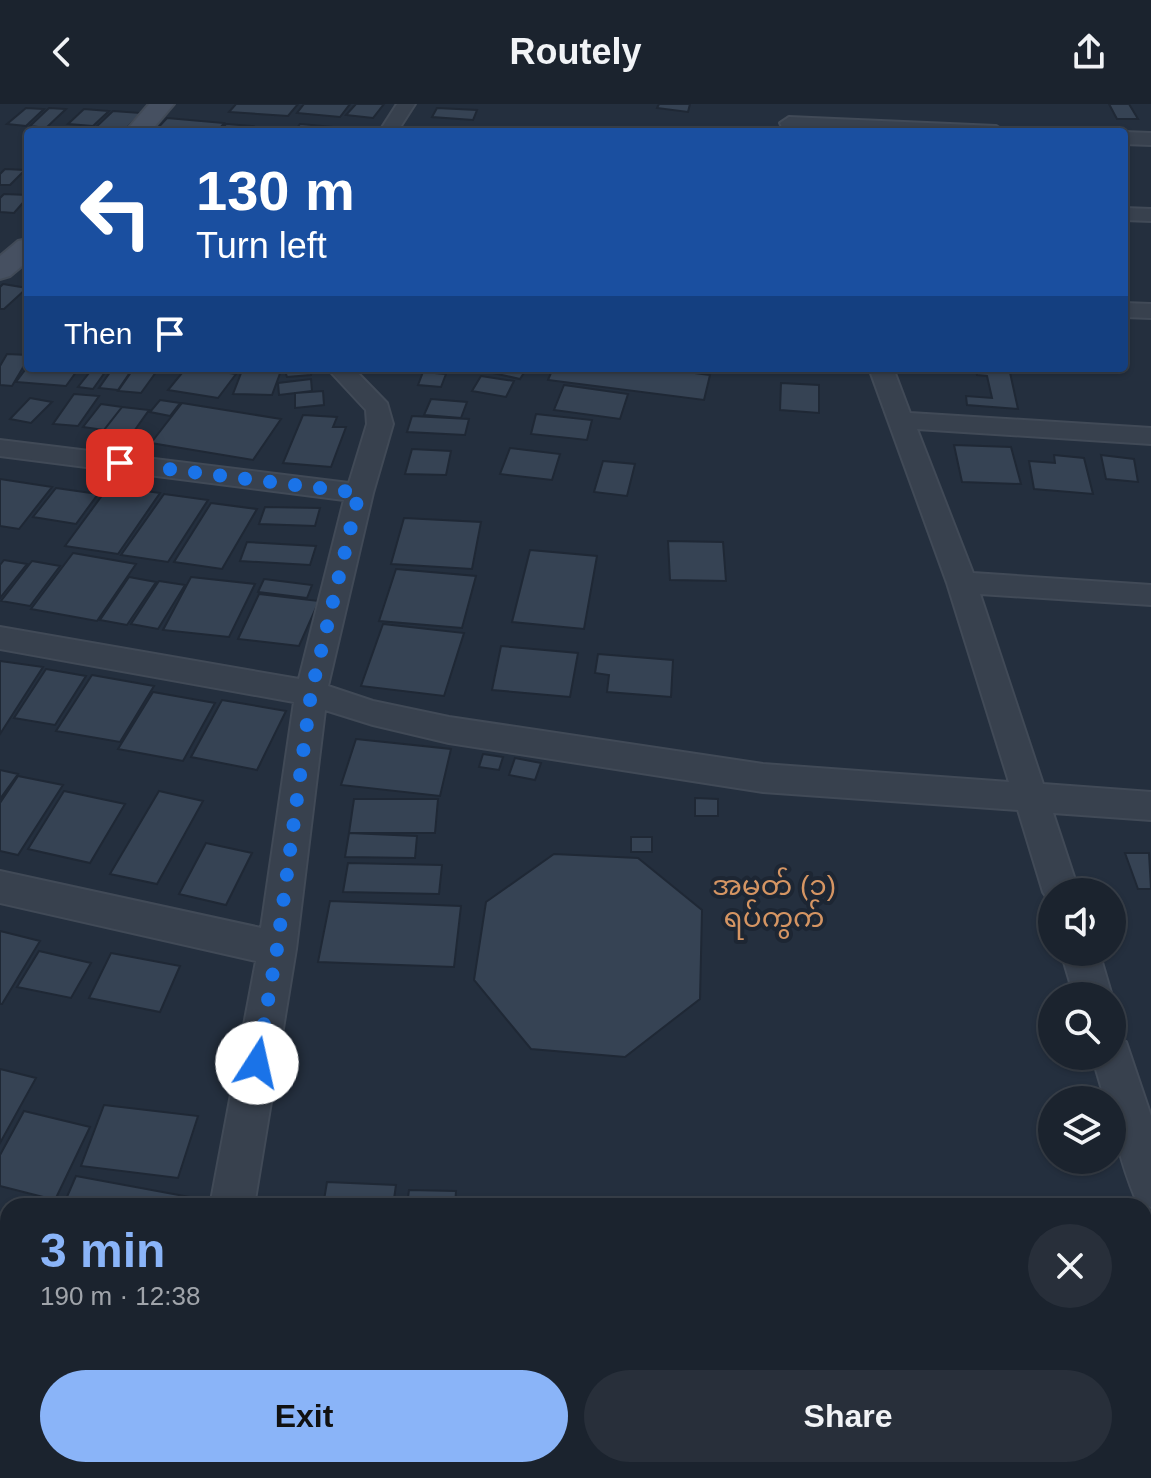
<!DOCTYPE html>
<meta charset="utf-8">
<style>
body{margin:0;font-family:Helvetica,"Noto Sans Myanmar",sans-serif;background:#282f3a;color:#f1f3f6;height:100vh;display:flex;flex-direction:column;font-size:30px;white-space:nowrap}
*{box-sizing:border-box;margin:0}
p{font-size:26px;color:#a0a4aa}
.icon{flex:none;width:44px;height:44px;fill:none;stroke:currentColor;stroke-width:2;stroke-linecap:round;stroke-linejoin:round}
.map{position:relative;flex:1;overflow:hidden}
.details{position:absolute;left:0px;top:1094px;width:1152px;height:280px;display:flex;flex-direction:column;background:#1b232e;border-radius:24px 24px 0 0;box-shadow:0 2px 6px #0004,0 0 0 2px #39404a}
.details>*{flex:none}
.hud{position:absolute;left:24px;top:24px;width:1104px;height:244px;border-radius:8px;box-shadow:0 2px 6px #0004,0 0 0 2px #39404a;background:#1a4fa0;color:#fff;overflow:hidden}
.buttons{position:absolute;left:1038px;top:774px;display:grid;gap:16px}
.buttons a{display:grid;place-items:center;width:88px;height:88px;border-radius:50%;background:#1b232e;box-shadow:0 2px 6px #0004,0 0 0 2px #39404a;font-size:40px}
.pin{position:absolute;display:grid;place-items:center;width:68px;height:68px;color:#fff;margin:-34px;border-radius:16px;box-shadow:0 4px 12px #0006}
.me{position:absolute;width:88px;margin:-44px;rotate:10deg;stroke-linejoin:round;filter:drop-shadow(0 0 6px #0008)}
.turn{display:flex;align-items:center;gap:28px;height:168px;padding:0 40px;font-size:36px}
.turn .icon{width:104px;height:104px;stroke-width:2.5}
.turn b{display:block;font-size:56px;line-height:68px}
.then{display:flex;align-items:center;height:76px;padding:0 40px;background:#0003;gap:16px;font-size:30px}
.round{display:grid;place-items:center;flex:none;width:84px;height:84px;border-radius:42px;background:#282f3a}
.head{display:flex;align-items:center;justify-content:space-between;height:136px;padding:0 40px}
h1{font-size:48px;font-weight:600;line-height:60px;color:#8ab4f8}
.cta{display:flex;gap:16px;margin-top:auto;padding:16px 40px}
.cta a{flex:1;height:92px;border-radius:48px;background:#8ab4f8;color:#111;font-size:32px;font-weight:600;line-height:92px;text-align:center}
.cta a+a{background:#282f3a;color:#f1f3f6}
header{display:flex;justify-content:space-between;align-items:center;height:104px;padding:0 40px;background:#1b232e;font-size:36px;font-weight:600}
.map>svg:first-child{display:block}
</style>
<header><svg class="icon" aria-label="back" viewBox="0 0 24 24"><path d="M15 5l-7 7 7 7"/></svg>Routely<svg class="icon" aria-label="share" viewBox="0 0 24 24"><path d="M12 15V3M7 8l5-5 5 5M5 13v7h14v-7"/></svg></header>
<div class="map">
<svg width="1151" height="1374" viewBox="0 0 1151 1374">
<rect width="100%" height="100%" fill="#242f3e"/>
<!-- building -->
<path fill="#364354" stroke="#1f2835" stroke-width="2" d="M 236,0 L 298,0 L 288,12 L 229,8 Z
M 304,0 L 350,0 L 340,13 L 297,9 Z
M 356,0 L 384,0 L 373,14 L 346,11 Z
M 659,0 L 690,0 L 688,8 L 657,4 Z
M 1109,0 L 1129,0 L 1138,15 L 1117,15 Z
M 26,4 L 44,5 L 26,22 L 7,20 Z
M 49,4 L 66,5 L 46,24 L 30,22 Z
M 437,4 L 477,6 L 473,16 L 432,13 Z
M 84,5 L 109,7 L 93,22 L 68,20 Z
M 113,7 L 141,9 L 123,28 L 94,25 Z
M 167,14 L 224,19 L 217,28 L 154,28 Z
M 226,20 L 253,22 L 248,28 L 219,28 Z
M 300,20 L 334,23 L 330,28 L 294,28 Z
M 5,65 L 25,66 L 10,81 L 0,81 L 0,70 Z
M 4,90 L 28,91 L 28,93 L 14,109 L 0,108 L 0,94 Z
M 3,180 L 27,184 L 4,205 L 0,205 L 0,183 Z
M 7,250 L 28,251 L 28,255 L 12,282 L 0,281 L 0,262 Z
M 28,262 L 28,264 L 79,264 L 66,282 L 16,278 Z
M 93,264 L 108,264 L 93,285 L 78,283 Z
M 113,264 L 133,264 L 118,286 L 99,284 Z
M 134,264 L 159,264 L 141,289 L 118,287 Z
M 186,264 L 197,264 L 236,270 L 218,294 L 168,286 Z
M 243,264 L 282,264 L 272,291 L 233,290 Z
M 284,264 L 312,264 L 311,271 L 287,273 Z
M 470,264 L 527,264 L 520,275 Z
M 553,264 L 656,264 L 710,271 L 704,296 L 548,276 Z
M 976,264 L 1009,264 L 1018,305 L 967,301 L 966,292 L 992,294 L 987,272 L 977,271 Z
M 423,268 L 446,270 L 441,283 L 418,281 Z
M 481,272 L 514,277 L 506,293 L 472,287 Z
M 311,275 L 312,287 L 279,291 L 278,279 Z
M 781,279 L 819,281 L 819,309 L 780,306 Z
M 564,281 L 628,290 L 620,315 L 554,306 Z
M 323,287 L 324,301 L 295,304 L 295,289 Z
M 74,290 L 99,292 L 78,322 L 53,320 Z
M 30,294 L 52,298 L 31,319 L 10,315 Z
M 431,295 L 467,298 L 461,314 L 424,311 Z
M 160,296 L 180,299 L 170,312 L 150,308 Z
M 182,299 L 281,315 L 253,356 L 151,339 Z
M 101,300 L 122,303 L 104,326 L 83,323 Z
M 122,303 L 149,306 L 132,330 L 104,326 Z
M 536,310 L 592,316 L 587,336 L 531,330 Z
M 303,311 L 337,313 L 333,323 L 346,323 L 331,363 L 283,359 Z
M 412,312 L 469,315 L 465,331 L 407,328 Z
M 954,341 L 1011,343 L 1021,380 L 962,378 Z
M 510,344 L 560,350 L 552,376 L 500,370 Z
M 412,345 L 451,347 L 446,371 L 405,370 Z
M 1054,351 L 1084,354 L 1093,390 L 1034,385 L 1029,357 L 1055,359 Z
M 1101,351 L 1134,355 L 1138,378 L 1106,375 Z
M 603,357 L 635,360 L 627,392 L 594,388 Z
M 0,375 L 52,383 L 19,425 L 0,422 Z
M 109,382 L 160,389 L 118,450 L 65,442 Z
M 56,384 L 98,390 L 76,420 L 33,413 Z
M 164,390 L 208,396 L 168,458 L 121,451 Z
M 211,399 L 257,405 L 222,465 L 174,458 Z
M 265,403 L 320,404 L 315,422 L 259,420 Z
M 404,414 L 481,418 L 472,465 L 391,460 Z
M 668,437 L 723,438 L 726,477 L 670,476 Z
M 247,438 L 316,442 L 310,461 L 240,457 Z
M 530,446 L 597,452 L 584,525 L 512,518 Z
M 73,449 L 136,460 L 97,517 L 31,505 Z
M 4,456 L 27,460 L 0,494 L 0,461 Z
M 32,457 L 60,462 L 30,502 L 1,497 Z
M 396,465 L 476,472 L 462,524 L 379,517 Z
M 129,473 L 156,478 L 127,521 L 100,516 Z
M 191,473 L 255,480 L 229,533 L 163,526 Z
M 264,475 L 312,481 L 307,494 L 258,488 Z
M 159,477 L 185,481 L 158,525 L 131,520 Z
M 259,490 L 319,497 L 299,542 L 238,535 Z
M 383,520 L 464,529 L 444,592 L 361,582 Z
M 501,542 L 578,549 L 570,593 L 492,586 Z
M 598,550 L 673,556 L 671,593 L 607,588 L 609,571 L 595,569 Z
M 0,557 L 43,563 L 0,630 Z
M 46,565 L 86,572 L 55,621 L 14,614 Z
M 92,571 L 154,582 L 120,638 L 56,627 Z
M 153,588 L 215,599 L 183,657 L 118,645 Z
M 222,596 L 286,607 L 257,666 L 191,653 Z
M 356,635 L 451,645 L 440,692 L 341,681 Z
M 483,650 L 503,653 L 499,666 L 479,663 Z
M 515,654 L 541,659 L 535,676 L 509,671 Z
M 0,666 L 18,670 L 0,695 Z
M 18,672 L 63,681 L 18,751 L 0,747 L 0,699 Z
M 64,687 L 125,700 L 90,759 L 28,745 Z
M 159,687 L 203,697 L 157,780 L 110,770 Z
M 695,694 L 718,695 L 718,712 L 695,712 Z
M 354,695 L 438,695 L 435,729 L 349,729 Z
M 349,729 L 417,732 L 415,754 L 345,753 Z
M 631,733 L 652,733 L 652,748 L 631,748 Z
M 206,739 L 252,749 L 226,801 L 179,790 Z
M 1125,749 L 1149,749 L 1151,785 L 1138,785 Z
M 554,750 L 638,754 L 702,806 L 700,895 L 625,953 L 531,945 L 474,876 L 486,798 Z
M 348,759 L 442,761 L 439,790 L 343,788 Z
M 330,797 L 461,802 L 454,863 L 318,858 Z
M 0,827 L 40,837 L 2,900 L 0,900 Z
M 39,847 L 91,859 L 71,894 L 17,883 Z
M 111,849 L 180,862 L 160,908 L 89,894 Z
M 0,965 L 36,974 L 0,1039 Z
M 104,1001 L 198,1012 L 178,1074 L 81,1062 Z
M 24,1007 L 90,1023 L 55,1096 L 0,1082 L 0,1051 Z
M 76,1072 L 195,1094 L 192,1102 L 63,1102 Z
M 327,1078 L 396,1081 L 393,1102 L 323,1102 Z
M 409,1086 L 456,1087 L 455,1102 L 407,1102 Z
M 0,1233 L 8,1235 L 8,1327 L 0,1345 Z
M 255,1366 L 373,1366 L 372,1374 L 253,1374 Z
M 953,1366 L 1016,1366 L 1015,1374 L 952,1374 Z"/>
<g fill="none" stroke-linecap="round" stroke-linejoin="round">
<defs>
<path id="street" d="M 397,0 L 415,0 L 397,28 L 379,28 Z
M 789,13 L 996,22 L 1005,28 L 868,28 L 782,23 L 780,19 Z
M 1124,28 L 1151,29 L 1151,41 L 1124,40 Z
M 1124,104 L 1151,105 L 1151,117 L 1124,116 Z
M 1124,199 L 1151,200 L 1151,214 L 1124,213 Z
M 327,264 L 353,264 L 387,299 L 393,320 L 373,389 L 328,582 L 373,597 L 449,613 L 763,660 L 1009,678 L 947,479 L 869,264 L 893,264 L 910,309 L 1151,324 L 1151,340 L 917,325 L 973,469 L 1151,481 L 1151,501 L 980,490 L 1043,680 L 1151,688 L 1151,716 L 1053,709 L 1079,788 L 1052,788 L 1052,801 L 1043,788 L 1018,706 L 763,688 L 449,639 L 373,621 L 325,606 L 296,845 L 254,1102 L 210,1102 L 256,857 L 0,799 L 0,767 L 261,824 L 294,598 L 0,545 L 0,523 L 299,575 L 344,396 L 0,352 L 0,336 L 349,379 L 367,320 L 366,306 Z
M 1061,848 L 1099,848 L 1112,892 L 1112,893 L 1074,892 Z
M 1112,933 L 1126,938 L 1151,1012 L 1151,1103 L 1136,1096 C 1123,1064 1112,1030 1112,996 L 1105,996 L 1092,952 L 1112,952 Z
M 0,1147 L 8,1149 L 8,1195 L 0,1193 Z
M 1151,1338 L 1151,1374 L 1119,1374 L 1122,1366 L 1144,1366 L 1144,1341 Z
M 161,1366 L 211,1366 L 209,1374 L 159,1374 Z"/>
<path id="secondary" d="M 149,0 L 174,0 L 150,28 L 125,28 Z
M 28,135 L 28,157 L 10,172 L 0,175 L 0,152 L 18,137 Z"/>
</defs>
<!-- street casing -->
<use href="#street" stroke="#414a57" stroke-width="4"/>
<!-- secondary casing -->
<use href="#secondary" stroke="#414a57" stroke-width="4"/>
<!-- street -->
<use href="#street" fill="#38414e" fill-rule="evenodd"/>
<!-- secondary -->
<use href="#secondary" fill="#465061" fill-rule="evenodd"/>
</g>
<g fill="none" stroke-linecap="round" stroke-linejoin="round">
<!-- route -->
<path stroke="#1a73e8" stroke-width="14" stroke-dasharray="0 25.2" d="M 120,359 L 359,389 L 311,589 L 277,845 L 257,959"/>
</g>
<g text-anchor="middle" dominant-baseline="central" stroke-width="8" stroke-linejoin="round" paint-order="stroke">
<!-- quarter labels -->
<g font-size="28" fill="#d59563" stroke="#1d2633">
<text x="774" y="781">အမှတ် (၁)<tspan x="774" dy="32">ရပ်ကွက်</tspan></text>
</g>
</g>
</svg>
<div class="buttons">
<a><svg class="icon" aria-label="sound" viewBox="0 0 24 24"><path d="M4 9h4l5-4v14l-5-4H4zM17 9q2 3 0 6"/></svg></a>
<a><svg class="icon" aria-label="search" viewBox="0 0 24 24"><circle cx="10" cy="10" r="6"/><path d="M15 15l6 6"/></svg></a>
<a><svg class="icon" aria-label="layers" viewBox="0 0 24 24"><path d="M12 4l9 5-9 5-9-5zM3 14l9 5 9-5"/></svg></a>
</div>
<div class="pin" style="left:120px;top:359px;background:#d93025"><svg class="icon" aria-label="arrive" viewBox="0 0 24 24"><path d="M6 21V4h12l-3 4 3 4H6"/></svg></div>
<svg class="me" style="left:257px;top:959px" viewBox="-20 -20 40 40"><circle r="19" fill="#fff"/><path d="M0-13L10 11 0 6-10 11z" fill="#1a73e8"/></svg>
<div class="hud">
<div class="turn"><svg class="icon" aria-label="left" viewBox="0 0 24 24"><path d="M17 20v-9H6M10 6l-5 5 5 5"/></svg><div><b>130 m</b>Turn left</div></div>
<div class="then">Then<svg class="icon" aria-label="arrive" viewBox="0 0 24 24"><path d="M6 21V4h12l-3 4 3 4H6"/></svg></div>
</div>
<section class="details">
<div class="head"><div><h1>3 min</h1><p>190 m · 12:38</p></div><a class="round"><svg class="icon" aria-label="close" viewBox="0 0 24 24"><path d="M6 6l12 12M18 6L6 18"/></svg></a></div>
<div class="cta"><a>Exit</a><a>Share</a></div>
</section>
</div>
